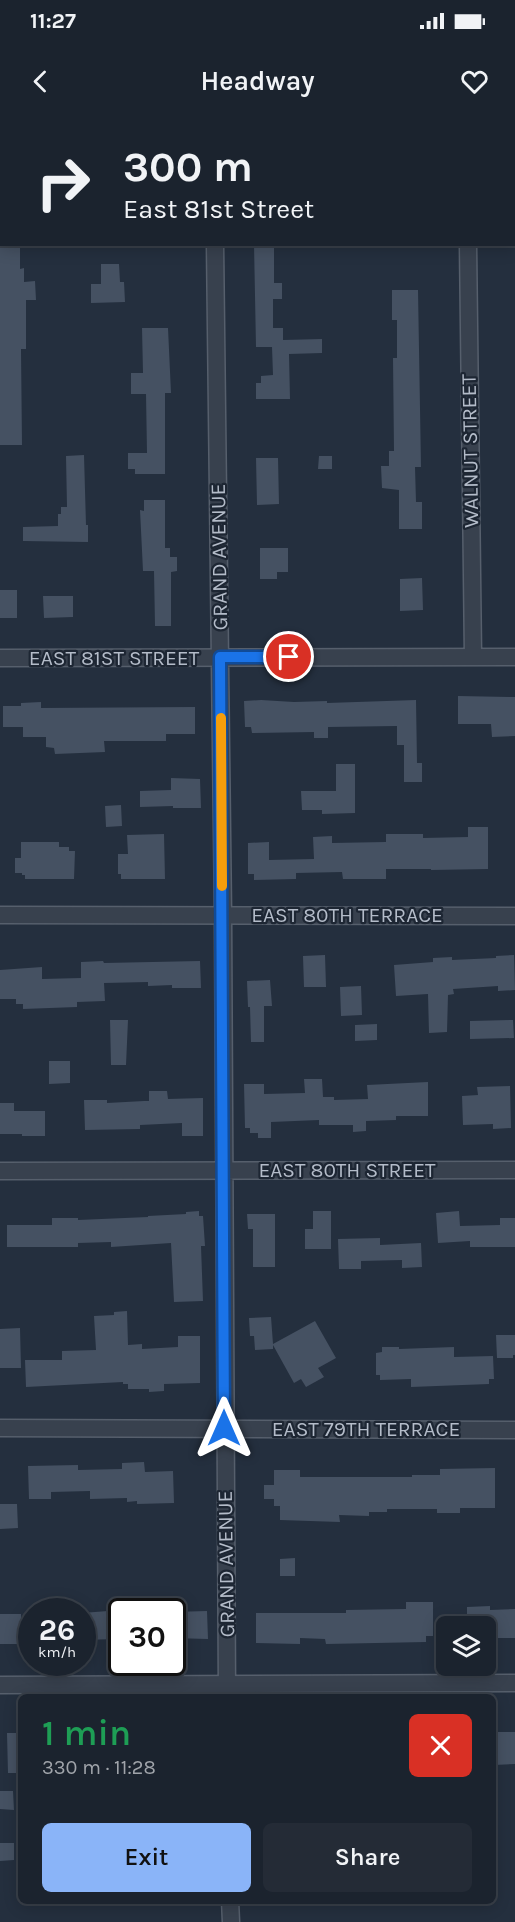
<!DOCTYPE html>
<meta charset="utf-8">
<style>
body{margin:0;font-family:Karla,sans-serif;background:#242b36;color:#f1f3f6;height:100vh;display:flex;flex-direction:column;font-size:22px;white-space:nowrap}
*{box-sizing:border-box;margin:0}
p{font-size:20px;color:#a0a4aa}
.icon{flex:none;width:33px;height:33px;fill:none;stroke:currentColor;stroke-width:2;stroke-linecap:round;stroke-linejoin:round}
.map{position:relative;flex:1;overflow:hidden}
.panel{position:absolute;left:18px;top:1574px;width:478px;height:210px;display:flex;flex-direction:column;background:#1b232e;border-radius:9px;box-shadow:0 3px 15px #0003,0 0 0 2px #39404a}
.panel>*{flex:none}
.hud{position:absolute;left:0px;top:0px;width:516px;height:126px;box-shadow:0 3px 15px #0003,0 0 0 2px #39404a;background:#1b232e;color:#f1f3f6;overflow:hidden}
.tools{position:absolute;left:436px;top:1496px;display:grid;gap:12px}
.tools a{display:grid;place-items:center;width:60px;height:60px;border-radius:9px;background:#1b232e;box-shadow:0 3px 15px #0003,0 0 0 2px #39404a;font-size:30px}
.speed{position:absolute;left:18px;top:1478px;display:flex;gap:12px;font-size:30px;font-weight:700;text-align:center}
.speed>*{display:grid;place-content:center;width:78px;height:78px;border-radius:50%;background:#1b232e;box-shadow:0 3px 15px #0003,0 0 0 2px #39404a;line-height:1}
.speed small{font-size:15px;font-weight:400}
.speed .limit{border:3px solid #111;border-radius:9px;background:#fff;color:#111}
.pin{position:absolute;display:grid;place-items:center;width:51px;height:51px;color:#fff;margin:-26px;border:3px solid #fff;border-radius:50%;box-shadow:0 2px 6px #0007}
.me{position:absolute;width:66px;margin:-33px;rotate:0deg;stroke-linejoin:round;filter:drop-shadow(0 0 4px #0008)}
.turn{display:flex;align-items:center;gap:21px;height:126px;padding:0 24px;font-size:27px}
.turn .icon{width:78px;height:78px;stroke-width:2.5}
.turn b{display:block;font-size:42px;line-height:51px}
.round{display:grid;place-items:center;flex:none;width:63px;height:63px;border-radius:9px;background:#242b36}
.overview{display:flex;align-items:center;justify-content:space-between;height:102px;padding:0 24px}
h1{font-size:36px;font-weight:600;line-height:45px;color:#1e9e55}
.action{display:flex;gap:12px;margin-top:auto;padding:12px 24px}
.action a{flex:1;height:69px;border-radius:9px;background:#8ab4f8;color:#111;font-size:24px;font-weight:600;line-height:69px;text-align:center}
.action a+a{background:#242b36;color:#f1f3f6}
.status{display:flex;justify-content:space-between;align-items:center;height:42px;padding:0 30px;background:#1b232e;direction:ltr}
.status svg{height:16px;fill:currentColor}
header{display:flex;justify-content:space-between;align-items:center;height:78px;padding:0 24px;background:#1b232e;font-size:27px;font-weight:600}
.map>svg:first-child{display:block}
</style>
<div class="status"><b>11:27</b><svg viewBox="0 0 49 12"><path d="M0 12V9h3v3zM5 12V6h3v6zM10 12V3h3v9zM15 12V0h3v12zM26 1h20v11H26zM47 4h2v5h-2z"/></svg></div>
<header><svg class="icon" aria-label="back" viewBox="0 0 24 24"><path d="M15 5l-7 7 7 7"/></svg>Headway<svg class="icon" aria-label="heart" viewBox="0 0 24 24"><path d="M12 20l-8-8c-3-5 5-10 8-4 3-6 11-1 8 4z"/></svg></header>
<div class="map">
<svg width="515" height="1802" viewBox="0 0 515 1802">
<rect width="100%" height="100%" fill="#242f3e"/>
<!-- building -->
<path fill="#455162" d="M 0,124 L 20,124 L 20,149 L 24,148 L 24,162 L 35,161 L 36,180 L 26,180 L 26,229 L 21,229 L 22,325 L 0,325 Z
M 254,124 L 274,124 L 274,163 L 282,163 L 282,179 L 273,179 L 273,208 L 283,208 L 283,220 L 322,219 L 322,233 L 289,234 L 290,279 L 256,279 L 256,263 L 261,263 L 261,256 L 273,255 L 272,227 L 256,227 Z
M 101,144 L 119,144 L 120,162 L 124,162 L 125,182 L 91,183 L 91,164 L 101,164 Z
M 392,170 L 418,170 L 421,347 L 415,347 L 416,382 L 422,382 L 422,409 L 399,409 L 399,370 L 382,368 L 381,346 L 389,346 L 389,331 L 394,331 L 393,238 L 397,238 L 397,200 L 392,200 Z
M 142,208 L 168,208 L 171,273 L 165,273 L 165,354 L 135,354 L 135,349 L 128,349 L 128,333 L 147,333 L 146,274 L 131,274 L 131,253 L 143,253 Z
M 84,335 L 86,405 L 88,405 L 88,422 L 23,421 L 23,407 L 58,406 L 58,394 L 61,394 L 61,387 L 67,387 L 66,336 Z
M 319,336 L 332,336 L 332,349 L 318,349 Z
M 256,338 L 278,338 L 279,384 L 257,385 Z
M 144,380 L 165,380 L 165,428 L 170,428 L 170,437 L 177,437 L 177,451 L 171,452 L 171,506 L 155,506 L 154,451 L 143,451 L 140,390 L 144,391 Z
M 260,428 L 288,428 L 288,452 L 277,452 L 277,459 L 260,459 Z
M 422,458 L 423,490 L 400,491 L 400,459 Z
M 0,470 L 17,470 L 17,498 L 0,498 Z
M 43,476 L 73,476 L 73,497 L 44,498 Z
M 458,576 L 515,577 L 515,616 L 492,617 L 491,604 L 458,604 Z
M 261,580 L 294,582 L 327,581 L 327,583 L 416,580 L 417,643 L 422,643 L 422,662 L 404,662 L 404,625 L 397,625 L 397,606 L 328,607 L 328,618 L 314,618 L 314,612 L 252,613 L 251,607 L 245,607 L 244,581 Z
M 41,582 L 41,588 L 195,587 L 195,614 L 166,614 L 166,621 L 104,621 L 105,632 L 55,634 L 54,628 L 46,627 L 46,617 L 23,617 L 23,607 L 3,607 L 3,586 L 21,586 L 21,583 Z
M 336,644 L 355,644 L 355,693 L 322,694 L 322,690 L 302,690 L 301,671 L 336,671 Z
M 171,658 L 200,659 L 201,688 L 173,688 L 173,686 L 140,687 L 140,671 L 171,670 Z
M 121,685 L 122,706 L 106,707 L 105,686 Z
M 468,707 L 488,707 L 488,749 L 431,750 L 431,749 L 386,749 L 386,759 L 343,759 L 342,752 L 296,753 L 296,759 L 254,760 L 254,754 L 248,754 L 248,723 L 269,722 L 269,740 L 314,739 L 313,717 L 332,716 L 332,723 L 386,722 L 386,714 L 423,714 L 423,718 L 468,717 Z
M 164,714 L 165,759 L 121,759 L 121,754 L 118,754 L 118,734 L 128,734 L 127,715 Z
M 21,722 L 59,722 L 59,727 L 69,727 L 69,731 L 75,731 L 74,759 L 25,759 L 25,755 L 22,755 L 22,753 L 15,753 L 15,738 L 21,738 Z
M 325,835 L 326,867 L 304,867 L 303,836 Z
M 514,835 L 515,870 L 498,871 L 498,866 L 453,869 L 454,874 L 448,875 L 447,912 L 429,913 L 428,874 L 396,876 L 394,845 L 433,842 L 433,838 L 452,837 L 452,840 L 496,838 L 496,836 Z
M 103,841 L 104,843 L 200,841 L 201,868 L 172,868 L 172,865 L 148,866 L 148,862 L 104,863 L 105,881 L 77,882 L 77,887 L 23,889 L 23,884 L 16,884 L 16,879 L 0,879 L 0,850 L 42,847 L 42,859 L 81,858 L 81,842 Z
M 270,860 L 272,886 L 264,886 L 264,922 L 251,922 L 250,887 L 248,887 L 247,861 Z
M 361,866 L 362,895 L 341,896 L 340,867 Z
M 110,900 L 128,900 L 126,945 L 111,945 Z
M 513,900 L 514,918 L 470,919 L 470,901 Z
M 377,904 L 377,920 L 355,921 L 355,905 Z
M 49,941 L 70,941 L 70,963 L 49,964 Z
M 304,959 L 322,959 L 323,977 L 334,977 L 334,980 L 368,979 L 367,965 L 428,962 L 428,996 L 396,996 L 396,1000 L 366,1001 L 366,1011 L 353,1012 L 353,1005 L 319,1005 L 319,1000 L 271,1002 L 271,1018 L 258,1018 L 258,1013 L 250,1013 L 250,1008 L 245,1008 L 244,964 L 264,964 L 264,974 L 305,973 Z
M 510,966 L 511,1008 L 493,1009 L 493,1004 L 463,1005 L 462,976 L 478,975 L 477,967 Z
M 149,971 L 167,971 L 168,979 L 203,978 L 203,1016 L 182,1016 L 182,1003 L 140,1005 L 140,1009 L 85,1010 L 84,980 L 107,980 L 107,983 L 144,981 L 149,981 Z
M 0,983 L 14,983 L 14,991 L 45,991 L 45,1016 L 22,1016 L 22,1014 L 0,1014 Z
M 199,1091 L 199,1096 L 203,1096 L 205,1126 L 201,1126 L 203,1181 L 174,1182 L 171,1123 L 111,1127 L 111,1122 L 78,1123 L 78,1127 L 7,1127 L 7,1105 L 52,1105 L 52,1098 L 78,1098 L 78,1100 L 148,1097 L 148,1096 L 186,1094 L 186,1092 Z
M 313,1091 L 331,1091 L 331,1129 L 305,1129 L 305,1109 L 313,1109 Z
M 459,1091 L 460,1106 L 500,1105 L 500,1098 L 515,1098 L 515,1127 L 470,1127 L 470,1121 L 438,1123 L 436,1093 Z
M 247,1094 L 275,1094 L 275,1147 L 253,1147 L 253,1109 L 248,1109 Z
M 380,1118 L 380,1125 L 421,1123 L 422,1147 L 402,1148 L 402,1140 L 361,1141 L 361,1149 L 339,1149 L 338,1119 Z
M 127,1191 L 128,1225 L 142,1224 L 142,1229 L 178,1227 L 178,1216 L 200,1216 L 200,1263 L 164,1264 L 164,1271 L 149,1272 L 149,1269 L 128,1269 L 128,1264 L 123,1264 L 123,1262 L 26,1267 L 25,1240 L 62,1240 L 62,1231 L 96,1230 L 94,1196 L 114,1195 L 114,1192 Z
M 271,1197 L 273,1224 L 315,1201 L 336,1238 L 318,1248 L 324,1257 L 306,1267 L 301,1259 L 294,1263 L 273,1225 L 273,1229 L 255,1230 L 254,1216 L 250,1216 L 249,1198 Z
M 20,1208 L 21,1248 L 0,1248 L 0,1209 Z
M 496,1215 L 515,1215 L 515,1235 L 513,1235 L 513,1238 L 497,1238 Z
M 382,1227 L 399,1227 L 399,1229 L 454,1227 L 454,1237 L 493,1236 L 494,1259 L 489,1259 L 489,1264 L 411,1267 L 411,1259 L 380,1260 L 380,1255 L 376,1255 L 376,1233 L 382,1232 Z
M 144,1342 L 145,1352 L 173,1351 L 174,1383 L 137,1384 L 137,1381 L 127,1382 L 127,1378 L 90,1379 L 90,1371 L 51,1372 L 51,1379 L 29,1379 L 28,1346 L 78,1345 L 78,1350 L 122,1349 L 122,1343 Z
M 495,1348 L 495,1388 L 460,1388 L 460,1393 L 437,1393 L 437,1389 L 387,1389 L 387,1392 L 369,1392 L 369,1396 L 339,1395 L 340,1402 L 280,1400 L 280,1386 L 274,1386 L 274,1379 L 264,1379 L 264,1365 L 274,1365 L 274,1350 L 300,1350 L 300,1357 L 412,1357 L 412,1355 L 440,1355 L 440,1349 Z
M 0,1384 L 17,1384 L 18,1408 L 0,1409 Z
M 295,1438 L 295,1456 L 280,1456 L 280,1439 Z
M 406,1482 L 433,1482 L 433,1516 L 426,1516 L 426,1522 L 326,1524 L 325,1519 L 300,1518 L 300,1524 L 256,1523 L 256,1493 L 346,1493 L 346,1490 L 406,1489 Z
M 490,1486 L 490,1490 L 515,1489 L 515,1518 L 486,1518 L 486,1506 L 467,1506 L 467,1487 Z
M 121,1490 L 121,1508 L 117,1509 L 117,1519 L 82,1520 L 82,1493 Z
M 207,1491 L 208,1519 L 172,1518 L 172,1492 Z
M 0,1494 L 21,1494 L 22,1524 L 0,1524 Z
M 494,1612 L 515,1612 L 515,1644 L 494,1645 Z
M 7,1613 L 21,1613 L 21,1653 L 8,1653 Z
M 0,1671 L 13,1671 L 14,1690 L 0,1689 Z
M 0,1723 L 14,1723 L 14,1740 L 0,1741 Z"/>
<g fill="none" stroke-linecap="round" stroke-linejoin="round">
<defs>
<path id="minor" d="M 214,0 L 214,2
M 466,0 L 466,2
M 514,24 L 515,24
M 0,25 L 2,25
M 215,124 L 223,795 L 227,1576
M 468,124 L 473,537
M 0,538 L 515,537
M 0,795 L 515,796
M 0,1051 L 515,1050
M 0,1308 L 515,1310
M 0,1565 L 515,1563
M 230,1780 L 231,1802"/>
</defs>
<!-- minor casing -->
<use href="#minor" stroke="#565f6c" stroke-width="19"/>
<!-- minor -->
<use href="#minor" stroke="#38414e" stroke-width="16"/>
</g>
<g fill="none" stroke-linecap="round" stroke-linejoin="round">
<defs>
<path id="route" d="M 224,1308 L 220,537 L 289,537"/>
</defs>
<!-- route casing -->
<use href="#route" stroke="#114b97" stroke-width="15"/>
<!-- route -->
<use href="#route" stroke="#1a73e8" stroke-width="10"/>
<!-- slow -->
<path stroke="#f59e0b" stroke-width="10" d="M 221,598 L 222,766"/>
</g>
<g text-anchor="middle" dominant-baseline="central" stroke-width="4.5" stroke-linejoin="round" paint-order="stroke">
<!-- street labels -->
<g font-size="21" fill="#b4bcc9" stroke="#1d2633">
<text transform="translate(470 331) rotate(-91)">WALNUT STREET</text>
<text transform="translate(219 437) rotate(-91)">GRAND AVENUE</text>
<text x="114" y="538">EAST 81ST STREET</text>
<text x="347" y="795">EAST 80TH TERRACE</text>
<text x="347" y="1050">EAST 80TH STREET</text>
<text x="366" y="1309">EAST 79TH TERRACE</text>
<text transform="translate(226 1444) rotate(-91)">GRAND AVENUE</text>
</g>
</g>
</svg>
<div class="tools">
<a><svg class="icon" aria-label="layers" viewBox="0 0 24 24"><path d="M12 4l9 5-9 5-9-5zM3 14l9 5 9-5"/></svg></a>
</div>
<div class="speed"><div>26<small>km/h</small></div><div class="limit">30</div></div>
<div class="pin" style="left:289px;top:537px;background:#d93025"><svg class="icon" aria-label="arrive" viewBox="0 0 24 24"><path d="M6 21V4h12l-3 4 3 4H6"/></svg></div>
<svg class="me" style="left:224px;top:1308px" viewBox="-20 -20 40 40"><path d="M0-17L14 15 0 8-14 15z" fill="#1a73e8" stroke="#fff" stroke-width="4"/></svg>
<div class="hud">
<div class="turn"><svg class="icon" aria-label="right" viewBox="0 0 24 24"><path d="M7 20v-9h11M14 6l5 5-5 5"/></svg><div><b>300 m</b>East 81st Street</div></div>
</div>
<section class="panel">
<div class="overview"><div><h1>1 min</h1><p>330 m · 11:28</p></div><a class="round" style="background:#d93025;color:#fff"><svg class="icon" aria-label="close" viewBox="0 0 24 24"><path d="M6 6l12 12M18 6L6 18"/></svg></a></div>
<div class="action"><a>Exit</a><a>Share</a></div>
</section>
</div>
